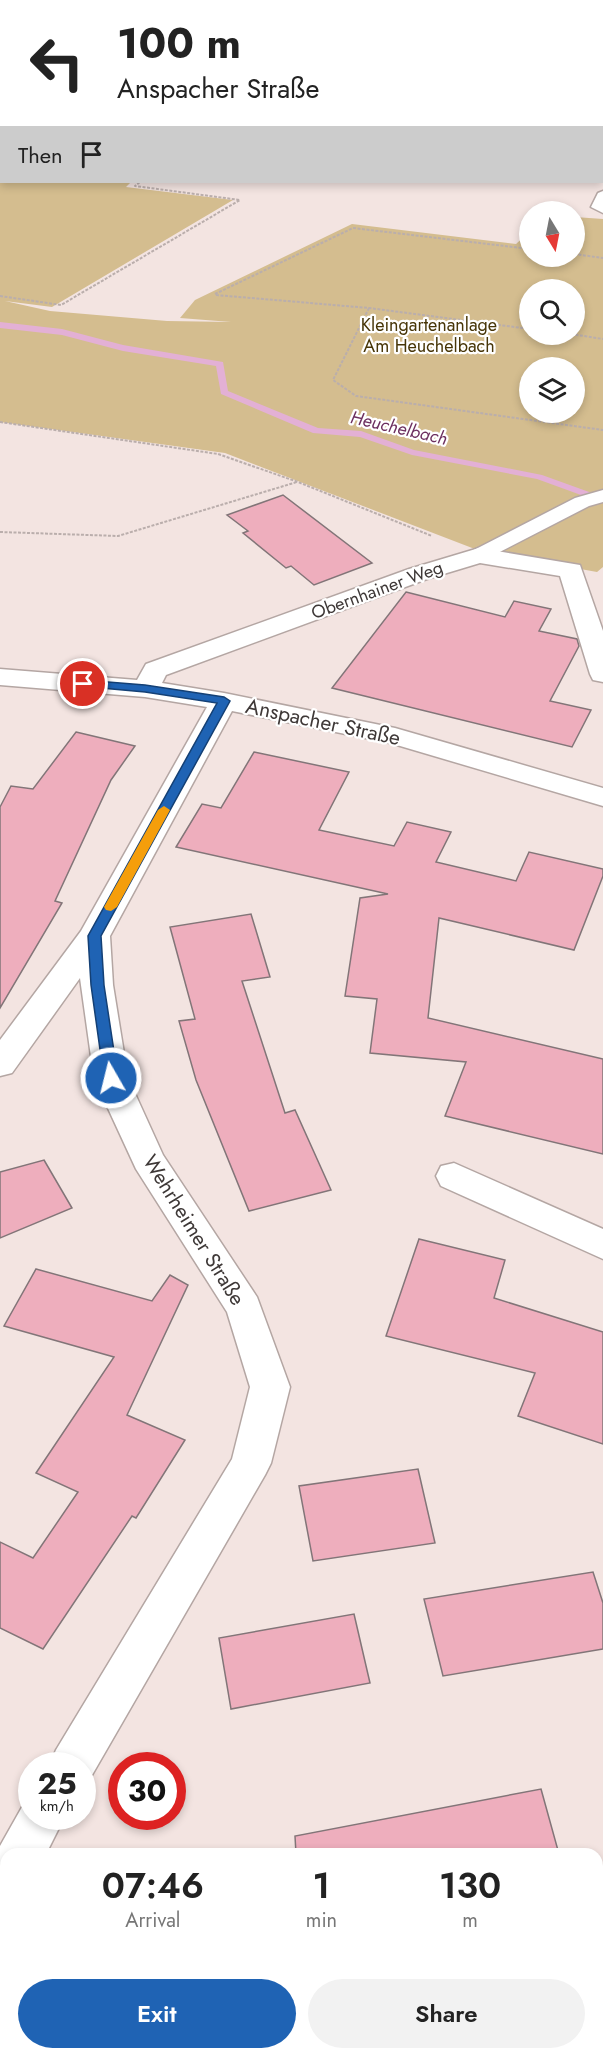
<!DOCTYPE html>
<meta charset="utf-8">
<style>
body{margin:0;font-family:Jost,sans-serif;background:#f2f2f2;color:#222;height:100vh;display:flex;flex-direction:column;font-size:22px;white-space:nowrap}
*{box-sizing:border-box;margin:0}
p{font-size:20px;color:#767676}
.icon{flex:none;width:33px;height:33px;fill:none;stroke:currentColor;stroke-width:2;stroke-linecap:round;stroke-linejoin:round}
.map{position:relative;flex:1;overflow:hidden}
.details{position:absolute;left:0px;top:1848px;width:603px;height:212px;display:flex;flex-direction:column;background:#fff;border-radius:18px 18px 0 0;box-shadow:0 3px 9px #0003}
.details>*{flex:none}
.top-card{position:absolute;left:0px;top:0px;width:603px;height:183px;box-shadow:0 3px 9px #0003;background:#fff;color:#222;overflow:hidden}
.needle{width:39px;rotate:170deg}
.tools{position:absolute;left:519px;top:201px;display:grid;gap:12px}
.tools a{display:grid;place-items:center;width:66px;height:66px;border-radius:50%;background:#fff;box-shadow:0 3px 9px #0003;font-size:30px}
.speed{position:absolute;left:18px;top:1752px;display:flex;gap:12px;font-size:30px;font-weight:700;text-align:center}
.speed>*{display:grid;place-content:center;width:78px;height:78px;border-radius:50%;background:#fff;box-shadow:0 3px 9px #0003;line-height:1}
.speed small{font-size:15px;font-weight:400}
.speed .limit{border:9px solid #d22;background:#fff;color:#111}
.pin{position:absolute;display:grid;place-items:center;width:51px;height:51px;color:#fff;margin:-26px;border:3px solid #fff;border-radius:50%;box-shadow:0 2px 6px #0007}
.me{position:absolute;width:66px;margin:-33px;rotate:352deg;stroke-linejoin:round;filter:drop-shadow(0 0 4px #0008)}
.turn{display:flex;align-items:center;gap:21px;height:126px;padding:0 18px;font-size:27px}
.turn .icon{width:78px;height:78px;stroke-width:2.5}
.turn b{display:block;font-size:42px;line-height:51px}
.then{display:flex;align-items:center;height:57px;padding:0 18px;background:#0003;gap:12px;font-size:22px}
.eta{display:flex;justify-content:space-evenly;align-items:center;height:102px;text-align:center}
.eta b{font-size:36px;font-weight:600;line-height:42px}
.button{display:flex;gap:12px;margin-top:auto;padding:12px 18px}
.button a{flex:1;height:69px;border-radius:36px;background:#1f63b4;color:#fff;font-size:24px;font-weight:600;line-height:69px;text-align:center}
.button a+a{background:#f2f2f2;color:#222}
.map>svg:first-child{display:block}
</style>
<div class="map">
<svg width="603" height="2059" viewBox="0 0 603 2059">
<rect width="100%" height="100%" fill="#f3e4e1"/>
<!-- green -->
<path fill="#d4bd8f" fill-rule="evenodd" d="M 0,155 L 2,182 L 131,182 L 126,187 L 233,200 L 52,307 L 5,301 L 50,311 L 167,321 L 231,322 L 180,318 L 195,300 L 352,224 L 516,244 L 529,232 L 530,256 L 574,256 L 575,217 L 603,219 L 603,567 L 597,572 L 480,551 L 225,453 L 0,422 ZM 530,290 L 574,290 L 574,334 L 530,334 ZM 530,368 L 574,368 L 574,412 L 530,412 Z"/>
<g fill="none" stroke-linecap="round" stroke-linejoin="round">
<!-- stream -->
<path fill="#e3b0d5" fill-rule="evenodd" d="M 0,322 L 62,329 L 123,345 L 223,362 L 228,391 L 318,428 L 361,431 L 414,450 L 542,475 L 603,497 L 603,503 L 537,479 L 412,455 L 360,437 L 313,433 L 221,394 L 216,366 L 123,351 L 62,335 L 0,328 Z"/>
</g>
<!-- building -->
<path fill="#eeaebd" stroke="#827578" stroke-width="1.5" d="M 283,495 L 372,563 L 314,585 L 291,566 L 286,568 L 243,533 L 248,531 L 227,515 Z
M 406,592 L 505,617 L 514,601 L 551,609 L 539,631 L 577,639 L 579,646 L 550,701 L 591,710 L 572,747 L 332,688 Z
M 76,732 L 135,746 L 111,780 L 55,901 L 62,903 L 0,1008 L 0,807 L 11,786 L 33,789 Z
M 254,752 L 349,772 L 319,830 L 394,846 L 407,822 L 451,832 L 436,862 L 516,881 L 529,852 L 603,869 L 603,876 L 574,950 L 439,918 L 428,1018 L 603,1059 L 603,1154 L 445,1116 L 466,1062 L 370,1053 L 377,999 L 345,996 L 360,898 L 388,894 L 176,847 L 202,804 L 221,808 Z
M 251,914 L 270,977 L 242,981 L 285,1113 L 295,1110 L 331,1190 L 249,1211 L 196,1080 L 179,1021 L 195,1019 L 170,927 Z
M 44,1160 L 72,1208 L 0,1238 L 0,1172 Z
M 419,1239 L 505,1260 L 494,1298 L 603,1332 L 603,1444 L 518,1416 L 535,1373 L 386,1336 Z
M 36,1269 L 152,1301 L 170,1275 L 188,1285 L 127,1415 L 185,1440 L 136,1518 L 132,1516 L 43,1649 L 0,1628 L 0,1542 L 33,1558 L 78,1492 L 36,1473 L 114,1357 L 4,1326 Z
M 418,1469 L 435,1543 L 313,1561 L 299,1486 Z
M 593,1572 L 603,1603 L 603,1649 L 443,1676 L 424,1599 Z
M 354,1614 L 370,1683 L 231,1709 L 219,1638 Z
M 541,1789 L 559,1854 L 296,1854 L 295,1836 Z"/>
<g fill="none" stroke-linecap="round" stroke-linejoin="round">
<defs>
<path id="lane" d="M 603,191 L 603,213 L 591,207 L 598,193 Z
M 603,490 L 603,502 L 589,506 L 486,559 L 472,559 L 469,555 L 472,551 L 575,498 Z"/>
<path id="street" d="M 195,0 L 222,0 L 223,2 L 196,2 Z
M 603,25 L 603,37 L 602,37 L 602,26 Z
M 479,548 L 580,565 L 603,631 L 603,682 L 593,680 L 590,674 L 560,576 L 480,563 L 427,579 L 166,675 L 162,683 L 224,693 L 395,728 L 603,788 L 603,806 L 390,743 L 232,711 L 110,936 L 113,985 L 128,1078 L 163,1155 L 257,1297 L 290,1387 L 271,1463 L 265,1475 L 88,1782 L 82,1784 L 82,1766 L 49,1766 L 56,1750 L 232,1459 L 250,1387 L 227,1312 L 136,1169 L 94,1078 L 80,978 L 12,1073 L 0,1076 L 0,1040 L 81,931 L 207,707 L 145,697 L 0,685 L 0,669 L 137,680 L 146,664 L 409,569 Z
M 454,1163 L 603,1229 L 603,1259 L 441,1186 L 436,1176 L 441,1166 Z
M 32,1797 L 32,1816 L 65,1816 L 46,1854 L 6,1854 L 6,1909 L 0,1912 L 0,1846 L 26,1800 Z
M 0,1988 L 6,1991 L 6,2043 L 0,2040 Z
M 26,2054 L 82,2054 L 84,2059 L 28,2059 Z"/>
<path id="secondary" d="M 0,95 L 2,95 L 2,105 L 0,105 Z
M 602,149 L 603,149 L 603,159 L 602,159 Z"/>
</defs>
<!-- lane casing -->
<use href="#lane" stroke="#b4a6a3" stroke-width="3"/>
<!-- street casing -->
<use href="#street" stroke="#b4a6a3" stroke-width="3"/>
<!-- secondary casing -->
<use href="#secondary" stroke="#b4a6a3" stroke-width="3"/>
<!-- path -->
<path stroke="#baaeac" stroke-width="2" stroke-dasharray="3 1.5" stroke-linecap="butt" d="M 497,2 L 499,0
M 0,67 L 2,65
M 574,254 L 603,258
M 215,294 L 353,228 L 530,249
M 216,295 L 369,308 L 530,329
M 0,296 L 61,305 L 240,200 L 135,186 L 140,182
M 369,308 L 333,380 L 356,396 L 603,430
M 571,334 L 603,339
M 0,422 L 218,454 L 298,482 L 432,536
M 0,532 L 118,536 L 297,482"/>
<!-- lane -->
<use href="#lane" fill="#fff" fill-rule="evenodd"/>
<!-- street -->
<use href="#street" fill="#fff" fill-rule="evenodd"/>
<!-- secondary -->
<use href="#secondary" fill="#fff" fill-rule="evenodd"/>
</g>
<!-- route -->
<path fill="#1f63b4" stroke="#144075" stroke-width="1.5" d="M 83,680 L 145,685 L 224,697 L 230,701 L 101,936 L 104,985 L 118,1078 L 111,1083 L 104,1078 L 91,985 L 88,936 L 217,703 L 145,692 L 79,686 L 77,684 Z"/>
<!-- slow -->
<path fill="#f59e0b" d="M 164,806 L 170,810 L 117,907 L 111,911 L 106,910 L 104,907 L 158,810 Z"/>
<g text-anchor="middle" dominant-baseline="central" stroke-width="4.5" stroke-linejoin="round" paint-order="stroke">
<!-- far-park labels -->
<g font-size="18" fill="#473507" stroke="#fff">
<text x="429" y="325">Kleingartenanlage<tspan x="429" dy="21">Am Heuchelbach</tspan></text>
</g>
<!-- far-water labels -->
<g font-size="18" font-style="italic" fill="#6c2f5f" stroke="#fff">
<text transform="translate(399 428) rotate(13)">Heuchelbach</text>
</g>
<!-- far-street labels -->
<g font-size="18" fill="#3e3837" stroke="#fff">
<text transform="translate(377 590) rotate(-20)">Obernhainer Weg</text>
</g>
<!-- street labels -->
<g font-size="21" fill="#3e3837" stroke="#fff">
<text transform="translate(323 722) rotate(12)">Anspacher Straße</text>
<text transform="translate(194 1230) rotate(58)">Wehrheimer Straße</text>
</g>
</g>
</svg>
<div class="tools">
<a><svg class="needle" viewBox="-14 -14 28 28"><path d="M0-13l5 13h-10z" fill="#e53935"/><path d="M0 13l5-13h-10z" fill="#767676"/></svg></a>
<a><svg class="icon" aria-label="search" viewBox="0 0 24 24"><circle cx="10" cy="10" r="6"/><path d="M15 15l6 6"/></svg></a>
<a><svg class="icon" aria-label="layers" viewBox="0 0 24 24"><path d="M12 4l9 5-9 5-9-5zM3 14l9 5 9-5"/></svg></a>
</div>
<div class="speed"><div>25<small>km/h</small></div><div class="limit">30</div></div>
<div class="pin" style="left:83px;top:684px;background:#d93025"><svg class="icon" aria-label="arrive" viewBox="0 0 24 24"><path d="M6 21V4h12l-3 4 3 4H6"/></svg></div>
<svg class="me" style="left:111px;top:1078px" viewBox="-20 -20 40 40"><circle r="17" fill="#1f63b4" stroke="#fff" stroke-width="3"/><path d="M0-11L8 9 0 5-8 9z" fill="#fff"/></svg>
<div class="top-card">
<div class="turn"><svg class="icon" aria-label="left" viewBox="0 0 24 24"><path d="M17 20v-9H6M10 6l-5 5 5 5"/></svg><div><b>100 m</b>Anspacher Straße</div></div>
<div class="then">Then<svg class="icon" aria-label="arrive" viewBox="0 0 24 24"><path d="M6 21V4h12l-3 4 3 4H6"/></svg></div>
</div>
<section class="details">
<div class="eta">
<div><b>07:46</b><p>Arrival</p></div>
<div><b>1</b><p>min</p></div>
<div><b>130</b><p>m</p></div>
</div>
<div class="button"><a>Exit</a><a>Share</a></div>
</section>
</div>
